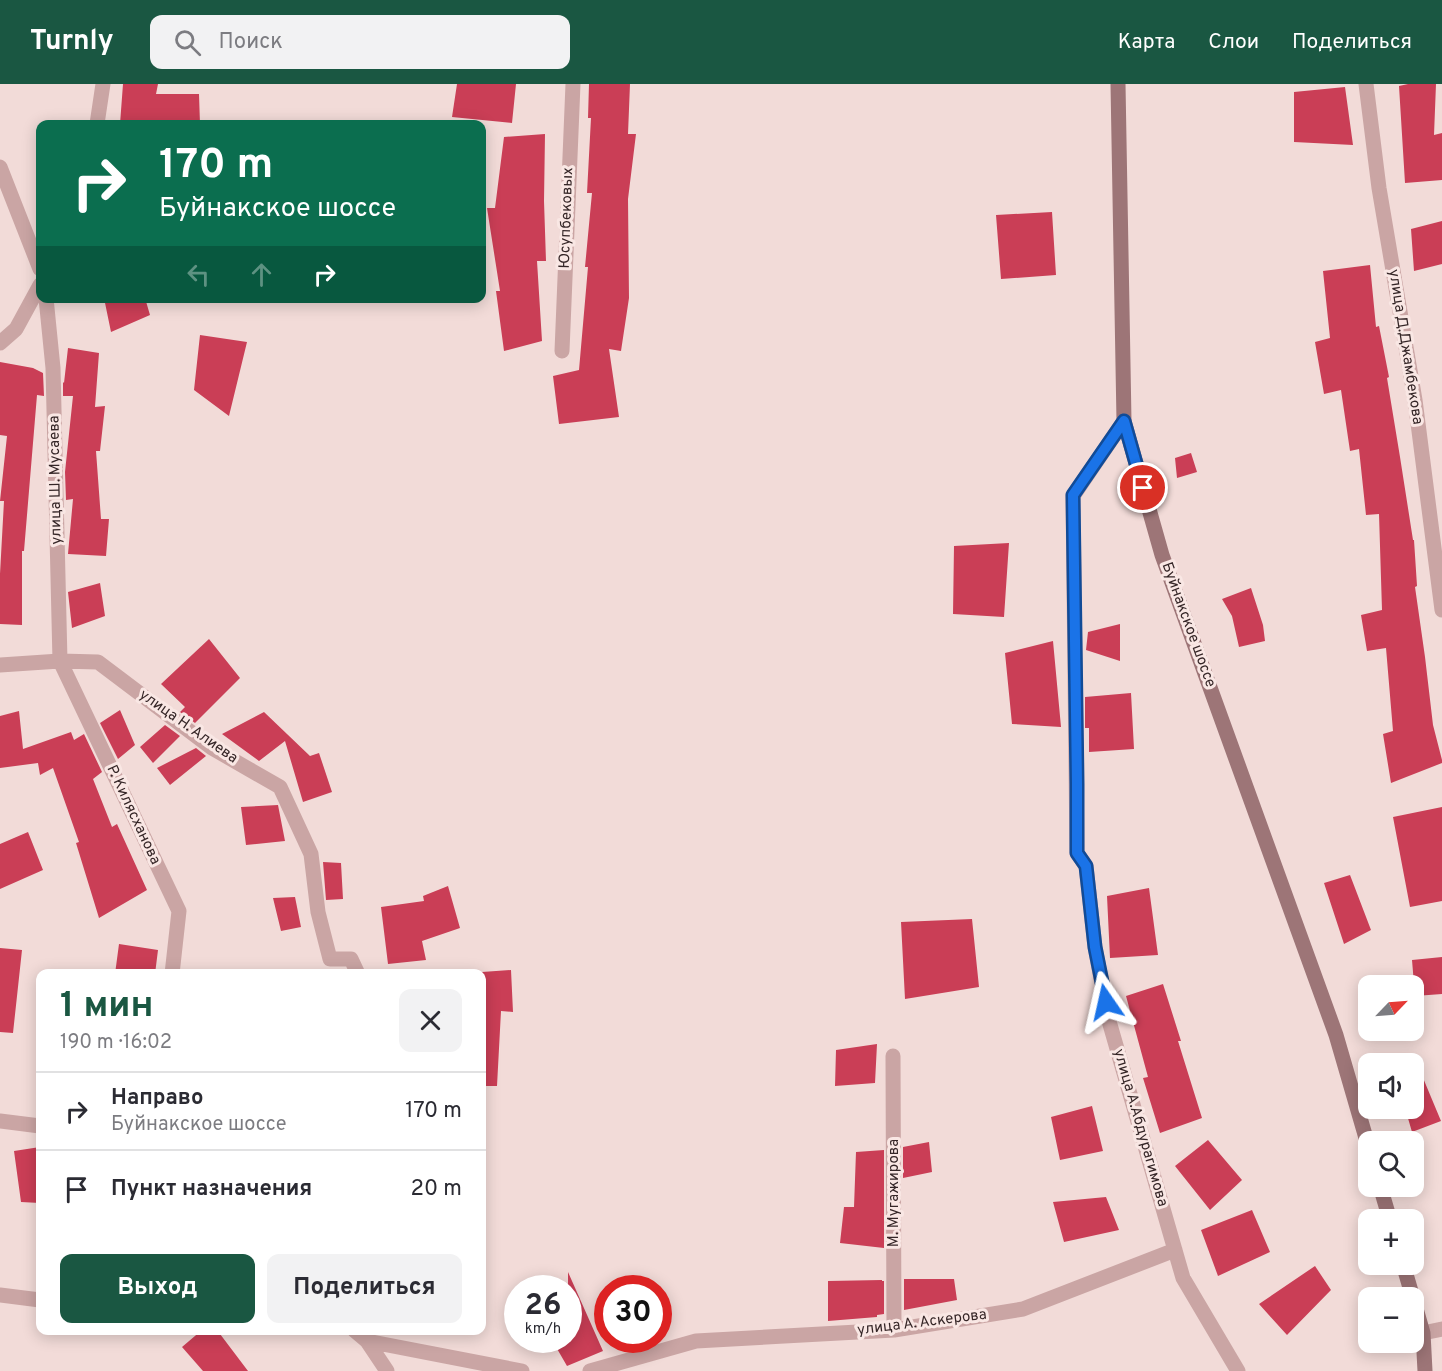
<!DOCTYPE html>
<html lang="ru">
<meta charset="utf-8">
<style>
body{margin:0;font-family:Overpass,sans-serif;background:#f2f2f3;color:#2b2b33;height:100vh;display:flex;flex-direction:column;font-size:22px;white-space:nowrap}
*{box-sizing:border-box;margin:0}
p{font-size:20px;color:#7c7c81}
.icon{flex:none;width:33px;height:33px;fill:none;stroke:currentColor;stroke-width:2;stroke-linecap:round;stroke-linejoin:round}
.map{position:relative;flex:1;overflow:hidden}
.panel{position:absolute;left:36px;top:885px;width:450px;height:366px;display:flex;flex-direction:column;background:#fff;border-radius:12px;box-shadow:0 3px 15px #0003}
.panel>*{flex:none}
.guide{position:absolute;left:36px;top:36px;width:450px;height:183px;border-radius:12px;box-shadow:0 3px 15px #0003;background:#0b6e4f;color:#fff;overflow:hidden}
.needle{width:39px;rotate:65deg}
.tools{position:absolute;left:1358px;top:891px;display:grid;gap:12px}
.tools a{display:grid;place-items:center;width:66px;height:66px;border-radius:12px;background:#fff;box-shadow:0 3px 15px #0003;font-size:30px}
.speed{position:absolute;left:504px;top:1191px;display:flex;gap:12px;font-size:30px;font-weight:700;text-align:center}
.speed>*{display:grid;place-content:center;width:78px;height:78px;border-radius:50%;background:#fff;box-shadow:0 3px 15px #0003;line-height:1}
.speed small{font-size:15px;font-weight:400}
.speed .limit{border:9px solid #d22;background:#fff;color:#111}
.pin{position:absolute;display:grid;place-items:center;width:51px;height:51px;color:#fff;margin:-26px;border:3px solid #fff;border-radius:50%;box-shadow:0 2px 6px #0007}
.me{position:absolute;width:66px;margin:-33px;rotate:349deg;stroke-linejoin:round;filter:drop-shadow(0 0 4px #0008)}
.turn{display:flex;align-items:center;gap:21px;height:126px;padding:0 24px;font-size:27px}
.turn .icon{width:78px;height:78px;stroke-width:2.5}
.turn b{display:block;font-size:42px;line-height:51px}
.lanes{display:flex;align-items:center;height:57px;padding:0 24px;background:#0003;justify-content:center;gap:30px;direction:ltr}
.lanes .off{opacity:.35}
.round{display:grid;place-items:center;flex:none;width:63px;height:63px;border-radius:12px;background:#f2f2f3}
.overview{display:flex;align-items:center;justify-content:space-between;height:102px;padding:0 24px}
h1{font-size:36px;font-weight:700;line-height:45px;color:#1a5742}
.primary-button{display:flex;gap:12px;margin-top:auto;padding:12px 24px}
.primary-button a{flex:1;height:69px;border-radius:12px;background:#1a5742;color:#fff;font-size:24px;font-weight:700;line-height:69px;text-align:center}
.primary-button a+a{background:#f2f2f3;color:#2b2b33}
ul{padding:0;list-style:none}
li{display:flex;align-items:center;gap:18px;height:78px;padding:0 24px;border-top:2px solid #e1e1e2}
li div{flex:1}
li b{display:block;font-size:22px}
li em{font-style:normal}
header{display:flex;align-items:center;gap:36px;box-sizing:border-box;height:84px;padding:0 30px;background:#1a5742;color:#fff}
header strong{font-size:28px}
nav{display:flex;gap:33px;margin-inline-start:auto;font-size:21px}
.search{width:420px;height:54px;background:#f2f2f3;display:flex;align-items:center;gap:15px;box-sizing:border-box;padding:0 21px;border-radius:12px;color:#7c7c81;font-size:22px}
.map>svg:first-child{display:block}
</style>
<header>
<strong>Turnly</strong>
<div class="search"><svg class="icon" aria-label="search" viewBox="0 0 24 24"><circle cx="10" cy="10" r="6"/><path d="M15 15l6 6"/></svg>Поиск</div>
<nav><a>Карта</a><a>Слои</a><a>Поделиться</a></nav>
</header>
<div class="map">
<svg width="1442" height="1287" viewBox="0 0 1442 1287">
<rect width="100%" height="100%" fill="#f2dbd8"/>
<!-- building -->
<path fill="#ca3e56" d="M 123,0 L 158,0 L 156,10 L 199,10 L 200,40 L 120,40 Z
M 457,0 L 516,0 L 512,39 L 452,33 Z
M 589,0 L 630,0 L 628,50 L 636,50 L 628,115 L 629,214 L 621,267 L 609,265 L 619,333 L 559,340 L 553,292 L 579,286 L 588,183 L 585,183 L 592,109 L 587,109 L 591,34 L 588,34 Z
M 1408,0 L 1436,0 L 1434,51 L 1442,49 L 1442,96 L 1405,99 L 1399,2 Z
M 1345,3 L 1353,61 L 1294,58 L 1294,8 Z
M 545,50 L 544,117 L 546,177 L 537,177 L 542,257 L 504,267 L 496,207 L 500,207 L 487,124 L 495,124 L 504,53 Z
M 1052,128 L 1056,191 L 1001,195 L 996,131 Z
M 1442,137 L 1442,180 L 1414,187 L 1411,145 Z
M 1370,181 L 1376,243 L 1379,242 L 1389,293 L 1387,294 L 1400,373 L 1413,456 L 1414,456 L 1417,502 L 1415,503 L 1425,573 L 1433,641 L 1442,676 L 1442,679 L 1391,699 L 1383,650 L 1393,647 L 1386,564 L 1367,567 L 1361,531 L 1382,526 L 1379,430 L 1366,431 L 1359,365 L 1350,367 L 1341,306 L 1324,310 L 1315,258 L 1330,254 L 1323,187 Z
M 104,214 L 145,214 L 150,231 L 111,248 Z
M 200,251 L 247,258 L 229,332 L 194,306 Z
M 68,264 L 99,269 L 95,323 L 105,322 L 100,367 L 96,367 L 101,435 L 109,435 L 106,472 L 68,470 L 73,415 L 66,416 L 65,388 L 73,312 L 63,312 L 63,298 L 64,299 Z
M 0,278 L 33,284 L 43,289 L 44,312 L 37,311 L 24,467 L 22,467 L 22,541 L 0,540 L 0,490 L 4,417 L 0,417 L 7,352 L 0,351 Z
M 1191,369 L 1197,388 L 1177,394 L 1175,374 Z
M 1009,459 L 1004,533 L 953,530 L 954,462 Z
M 100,499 L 105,532 L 72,544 L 68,508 Z
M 1251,504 L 1263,541 L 1265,557 L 1239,563 L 1232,532 L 1222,515 Z
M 1120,540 L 1120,577 L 1086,566 L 1088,548 Z
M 209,555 L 240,594 L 195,639 L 180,628 L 185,623 L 161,600 Z
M 1053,557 L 1061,643 L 1012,640 L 1005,569 Z
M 1131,609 L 1134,665 L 1089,668 L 1089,644 L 1085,644 L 1085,613 Z
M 120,626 L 135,661 L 118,675 L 100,639 Z
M 19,627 L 23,665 L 71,648 L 74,656 L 84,650 L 102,688 L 93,695 L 112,743 L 117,740 L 147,806 L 99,834 L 76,759 L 79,758 L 53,684 L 40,691 L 38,679 L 0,684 L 0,632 Z
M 264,628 L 310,672 L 319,669 L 332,708 L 303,718 L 285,657 L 259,677 L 222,650 Z
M 165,641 L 180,652 L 153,679 L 140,663 Z
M 196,664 L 206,672 L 170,701 L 157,684 Z
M 278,721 L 285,757 L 246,761 L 241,723 Z
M 1442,723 L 1442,817 L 1410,823 L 1393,733 Z
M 28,748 L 43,786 L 0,805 L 0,760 Z
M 323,778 L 341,779 L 343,815 L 326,816 Z
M 1350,791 L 1371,846 L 1344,860 L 1324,799 Z
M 448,802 L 460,844 L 422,857 L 426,876 L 388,880 L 381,823 L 424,817 L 423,812 Z
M 1149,804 L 1158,871 L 1110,874 L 1107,812 Z
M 295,813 L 301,843 L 281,847 L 273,814 Z
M 972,835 L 979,903 L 905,915 L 901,838 Z
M 119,860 L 158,866 L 155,890 L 115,890 Z
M 0,864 L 22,866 L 13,949 L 0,948 Z
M 1442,873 L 1442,910 L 1415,912 L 1412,876 Z
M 511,886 L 513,928 L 501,927 L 497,1002 L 482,1002 L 482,888 Z
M 1163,900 L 1181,957 L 1178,957 L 1202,1034 L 1160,1049 L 1143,994 L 1148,993 L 1126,912 Z
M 877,960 L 875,999 L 835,1002 L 836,966 Z
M 1413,970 L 1441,1037 L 1412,1048 L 1405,1024 L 1413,1024 Z
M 1092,1022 L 1103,1067 L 1060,1076 L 1051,1033 Z
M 1208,1056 L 1242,1096 L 1210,1126 L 1175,1082 Z
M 929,1058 L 932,1088 L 903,1094 L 903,1063 Z
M 40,1063 L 40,1119 L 21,1118 L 14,1067 Z
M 884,1066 L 884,1164 L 840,1159 L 844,1123 L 854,1123 L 856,1068 Z
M 1106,1113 L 1119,1146 L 1064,1158 L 1053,1118 Z
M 1252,1126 L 1270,1168 L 1218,1192 L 1201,1146 Z
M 1315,1182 L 1331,1206 L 1287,1251 L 1259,1220 Z
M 568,1188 L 603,1267 L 567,1282 L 552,1256 L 568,1256 Z
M 904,1195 L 954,1195 L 957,1216 L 904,1226 Z
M 882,1196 L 882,1197 L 884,1197 L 884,1230 L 877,1231 L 877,1233 L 828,1237 L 828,1197 Z
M 202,1246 L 217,1246 L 248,1287 L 203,1287 L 182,1263 Z"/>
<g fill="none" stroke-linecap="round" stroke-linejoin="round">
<!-- street -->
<path stroke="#caa5a4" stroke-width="15" d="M 1366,0 L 1379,104 L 1415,316 L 1442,526
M 97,40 L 103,0
M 0,83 L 40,185
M 46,214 L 53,284 L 60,577 L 179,827 L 172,890
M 0,259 L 16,245 L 40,201
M 562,267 L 573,0
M 1124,337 L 1073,412 L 1077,769 L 1086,782 L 1095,863 L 1109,937 L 1183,1194 L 1238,1287
M 0,581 L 60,577 L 98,578 L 212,664 L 280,703 L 311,770 L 318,828 L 330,875 L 351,875 L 358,890
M 893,972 L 894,1246
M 0,1037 L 40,1042
M 0,1211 L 40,1216
M 354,1246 L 367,1257 L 387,1287
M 1423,1249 L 1442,1245
M 367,1257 L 522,1287
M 590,1287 L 696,1257 L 894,1246 L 1023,1225 L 1175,1166"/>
<!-- secondary -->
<path stroke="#9d7577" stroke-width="15" d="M 1118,0 L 1124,337 L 1162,471 L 1336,951 L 1368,1061
M 1380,1102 L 1390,1136
M 1403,1180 L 1413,1214
M 1413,1214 L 1423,1249 L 1425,1287"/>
</g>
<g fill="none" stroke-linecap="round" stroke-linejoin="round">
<defs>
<path id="route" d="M 1106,918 L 1095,863 L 1086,782 L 1077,769 L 1077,700 L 1073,411 L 1124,337 L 1143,404"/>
</defs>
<!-- route casing -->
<use href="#route" stroke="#114b97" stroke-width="15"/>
<!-- route -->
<use href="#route" stroke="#1a73e8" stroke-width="10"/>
</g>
<g text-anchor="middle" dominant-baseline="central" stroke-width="6" stroke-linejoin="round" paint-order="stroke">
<!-- street labels -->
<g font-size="15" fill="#352627" stroke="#f9e7e4">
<text transform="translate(567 134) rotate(-88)">Юсупбековых</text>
<text transform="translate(1405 263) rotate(81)">улица Д.Джамбекова</text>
<text transform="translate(56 396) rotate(-91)">улица Ш. Мусаева</text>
<text transform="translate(1188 541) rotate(70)">Буйнакское шоссе</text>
<text transform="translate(188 643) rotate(35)">улица Н. Алиева</text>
<text transform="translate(133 731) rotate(65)">Р. Килясханова</text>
<text transform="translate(1140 1044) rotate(74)">улица А.Абдурагимова</text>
<text transform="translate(894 1109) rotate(-90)">М. Мугажирова</text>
<text transform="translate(922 1239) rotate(-7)">улица А. Аскерова</text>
</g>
</g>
</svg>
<div class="tools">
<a><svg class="needle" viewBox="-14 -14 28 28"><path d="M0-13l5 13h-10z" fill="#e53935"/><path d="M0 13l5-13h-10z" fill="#7c7c81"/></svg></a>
<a><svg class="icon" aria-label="sound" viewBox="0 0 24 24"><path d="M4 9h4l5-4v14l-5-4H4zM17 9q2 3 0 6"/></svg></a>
<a><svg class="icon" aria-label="search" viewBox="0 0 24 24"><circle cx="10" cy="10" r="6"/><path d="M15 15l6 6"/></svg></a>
<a>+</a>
<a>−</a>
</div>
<div class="speed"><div>26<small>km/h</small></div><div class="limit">30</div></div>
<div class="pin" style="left:1143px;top:404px;background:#d93025"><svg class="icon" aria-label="arrive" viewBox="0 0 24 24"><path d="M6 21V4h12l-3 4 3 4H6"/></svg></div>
<svg class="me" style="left:1106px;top:918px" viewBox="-20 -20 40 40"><path d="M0-17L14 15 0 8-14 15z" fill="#1a73e8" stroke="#fff" stroke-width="4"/></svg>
<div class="guide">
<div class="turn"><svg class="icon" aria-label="right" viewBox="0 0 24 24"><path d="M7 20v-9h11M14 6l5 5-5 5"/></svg><div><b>170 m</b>Буйнакское шоссе</div></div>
<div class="lanes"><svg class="icon off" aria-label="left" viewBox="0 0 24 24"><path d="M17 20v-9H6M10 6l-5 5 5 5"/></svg><svg class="icon off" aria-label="ahead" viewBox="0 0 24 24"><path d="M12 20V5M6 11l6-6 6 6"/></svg><svg class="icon" aria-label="right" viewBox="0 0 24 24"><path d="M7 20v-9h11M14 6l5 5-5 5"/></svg></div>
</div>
<section class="panel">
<div class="overview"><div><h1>1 мин</h1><p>190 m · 16:02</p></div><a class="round"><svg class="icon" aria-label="close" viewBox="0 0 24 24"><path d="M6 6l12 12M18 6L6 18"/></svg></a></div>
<ul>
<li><svg class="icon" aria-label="right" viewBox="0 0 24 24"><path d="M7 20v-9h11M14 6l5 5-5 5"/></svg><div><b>Направо</b><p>Буйнакское шоссе</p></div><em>170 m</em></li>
<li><svg class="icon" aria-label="arrive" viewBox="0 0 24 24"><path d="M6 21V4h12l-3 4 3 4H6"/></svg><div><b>Пункт назначения</b></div><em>20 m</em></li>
</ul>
<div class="primary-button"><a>Выход</a><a>Поделиться</a></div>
</section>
</div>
